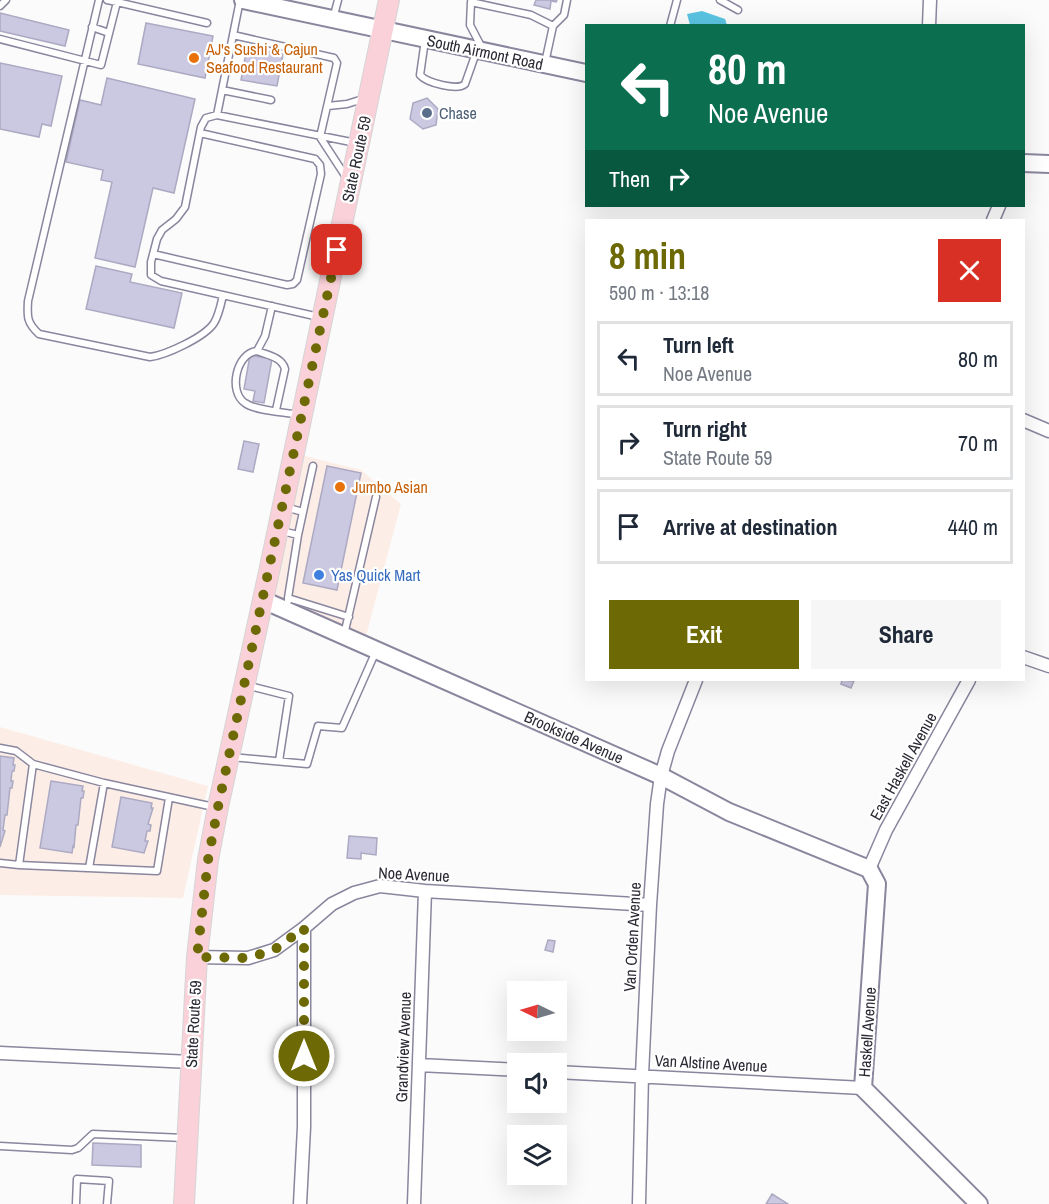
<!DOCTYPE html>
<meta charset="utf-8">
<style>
body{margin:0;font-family:"Archivo Narrow",sans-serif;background:#f6f6f7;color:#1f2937;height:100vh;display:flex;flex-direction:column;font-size:22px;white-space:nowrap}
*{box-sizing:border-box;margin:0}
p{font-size:20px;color:#747a83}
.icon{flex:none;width:33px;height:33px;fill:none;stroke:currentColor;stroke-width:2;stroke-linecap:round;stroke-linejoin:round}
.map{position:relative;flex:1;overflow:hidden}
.side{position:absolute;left:585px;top:219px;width:440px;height:462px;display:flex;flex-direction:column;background:#fff;border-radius:0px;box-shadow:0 6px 24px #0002}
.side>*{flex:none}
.guide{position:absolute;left:585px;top:24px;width:440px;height:183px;border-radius:0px;box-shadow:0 6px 24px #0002;background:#0b6e4f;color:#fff;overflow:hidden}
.needle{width:39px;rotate:275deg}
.fabs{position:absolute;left:507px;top:981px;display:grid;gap:12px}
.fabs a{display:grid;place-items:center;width:60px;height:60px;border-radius:0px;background:#fff;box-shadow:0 6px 24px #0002;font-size:30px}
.pin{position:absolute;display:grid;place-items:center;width:51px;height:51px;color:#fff;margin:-26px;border-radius:12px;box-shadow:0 3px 9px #0006}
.me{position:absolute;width:66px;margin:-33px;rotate:0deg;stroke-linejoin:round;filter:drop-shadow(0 0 4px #0008)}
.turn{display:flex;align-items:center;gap:21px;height:126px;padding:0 24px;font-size:27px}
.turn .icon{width:78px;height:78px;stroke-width:2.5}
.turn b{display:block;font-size:42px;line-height:51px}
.then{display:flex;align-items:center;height:57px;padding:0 24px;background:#0003;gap:12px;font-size:22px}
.round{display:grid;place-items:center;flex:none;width:63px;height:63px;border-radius:0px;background:#f6f6f7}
.summary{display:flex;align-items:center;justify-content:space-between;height:102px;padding:0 24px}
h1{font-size:36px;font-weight:700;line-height:45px;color:#6d6a06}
.cta{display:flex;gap:12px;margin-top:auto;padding:12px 24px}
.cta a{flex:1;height:69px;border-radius:0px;background:#6d6a06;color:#fff;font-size:24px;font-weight:700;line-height:69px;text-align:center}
.cta a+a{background:#f6f6f7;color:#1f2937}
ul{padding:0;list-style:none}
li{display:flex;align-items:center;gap:18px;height:75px;margin:0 12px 9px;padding:0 12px;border:3px solid #e0e1e3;border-radius:0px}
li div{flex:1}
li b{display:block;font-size:22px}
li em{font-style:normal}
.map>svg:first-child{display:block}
</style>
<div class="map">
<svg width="1049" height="1204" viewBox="0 0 1049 1204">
<rect width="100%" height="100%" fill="#fbfbfb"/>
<!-- commercial -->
<path fill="#fceee6" d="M 301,455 L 361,470 L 401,504 L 365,640 L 270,597 Z
M 0,727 L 208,786 L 183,898 L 0,895 Z"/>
<!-- water -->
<path fill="#5ac3e2" d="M 702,11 L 725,19 L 727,25 L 690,25 L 687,14 Z"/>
<!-- building -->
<path fill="#cbc8e2" stroke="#aca9c2" stroke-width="1.5" d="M 536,0 L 557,0 L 556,2 L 551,1 L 550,9 L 534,5 Z
M 0,13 L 69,30 L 65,46 L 0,31 Z
M 146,23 L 213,36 L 205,78 L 138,64 Z
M 247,47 L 283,54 L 277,86 L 241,80 Z
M 0,63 L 62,76 L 51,126 L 42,124 L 39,137 L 0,129 Z
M 107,78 L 195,99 L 174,193 L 153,188 L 135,267 L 95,258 L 112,182 L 101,180 L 103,170 L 66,162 L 80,100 L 101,105 Z
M 427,98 L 438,109 L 436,125 L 423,129 L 410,119 L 413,103 Z
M 96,266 L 132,274 L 130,282 L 182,293 L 174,328 L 86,309 Z
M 250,355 L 272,359 L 264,403 L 253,401 L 255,391 L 244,389 Z
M 244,441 L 259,444 L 253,472 L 238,469 Z
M 327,466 L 361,473 L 337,590 L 303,583 Z
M 842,680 L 854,681 L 851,688 L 841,684 Z
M 0,756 L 14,758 L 13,765 L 15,765 L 14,771 L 12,771 L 11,781 L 13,781 L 12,788 L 10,788 L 7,815 L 5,815 L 3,830 L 5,831 L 0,847 Z
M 51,781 L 83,786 L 82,791 L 84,791 L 83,798 L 81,798 L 78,825 L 76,825 L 74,847 L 73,846 L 72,853 L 40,848 Z
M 121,797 L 152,803 L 151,808 L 153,808 L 148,824 L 151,825 L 150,831 L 147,831 L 145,841 L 148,841 L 144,853 L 112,847 Z
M 349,836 L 377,838 L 376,855 L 361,853 L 361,859 L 347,858 Z
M 548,940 L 555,941 L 553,952 L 545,950 Z
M 93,1143 L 141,1145 L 141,1167 L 92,1165 Z
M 772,1194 L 788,1204 L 766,1204 Z"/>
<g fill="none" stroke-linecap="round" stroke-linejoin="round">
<defs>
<path id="lane" d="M 99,0 L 28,301 C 27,317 27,323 39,334 L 150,357 C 166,355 205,337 214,323 C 219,315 221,304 223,295
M 720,0 L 738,10
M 117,2 L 207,23
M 0,6 L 6,0
M 333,19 L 338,0
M 670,26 L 677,0
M 92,27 L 109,33
M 233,35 L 240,0
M 0,39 L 101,65 L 117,2 L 107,0
M 425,40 L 420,75 C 427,83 458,91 465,84 L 477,50
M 482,48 L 470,25 L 471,2 L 531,15 L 553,26
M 545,63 L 553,26 L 564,15 L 567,0
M 222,90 L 271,100
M 328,106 L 347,104 L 366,98
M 217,115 L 233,35 L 334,58 L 337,63 L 320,137 L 346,177
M 153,254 L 287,285 L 293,284 L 297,280 L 321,174 L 320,165 L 315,159 L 200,133
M 272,306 L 265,336 L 257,351 C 236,353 228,392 245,403 C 256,411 285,412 299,415
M 319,317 L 161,281 L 151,275 L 151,262 L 157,239 L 162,230 L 176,219 L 185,207 L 201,127 L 206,118 L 217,115 L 356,143
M 257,351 C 267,355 282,357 285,369 L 276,410
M 285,507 L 303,512 L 298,535
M 303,512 L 313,466
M 282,531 L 298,535 L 288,598
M 288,601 L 288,598 L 349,617
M 344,635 L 376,497
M 246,685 L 289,696 L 279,761
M 0,748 L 16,751 L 33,764
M 231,757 L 307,764 L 318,726 L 342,728 L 376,651
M 169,798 L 157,871 L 19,865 L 33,764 L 104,783 L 214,807
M 0,863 L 19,865
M 89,868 L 104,783
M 0,1146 L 72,1150 L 78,1148 L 93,1134 L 184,1138
M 76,1204 L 77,1179 L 109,1181 L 107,1204"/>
<path id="street" d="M 929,26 L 930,0
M 993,220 L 999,206
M 1023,420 L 1049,431
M 1023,657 L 1049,666
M 869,869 L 886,830 L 969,680
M 197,957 L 248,958 L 274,950 L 304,928 L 332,904 L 354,893 L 380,886 L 425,891 L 650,905
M 0,1053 L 191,1062
M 419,1065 L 518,1070
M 556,1072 L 863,1088
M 300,1204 L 304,1127 L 304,928
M 414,1204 L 425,891
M 639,1204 L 642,1075 L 650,905 L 657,804 L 661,776 L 668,751 L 696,680"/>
<path id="secondary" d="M 243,0 L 586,73
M 1023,163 L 1049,164
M 263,600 L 661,776 L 729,812 L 869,869 L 877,884 L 863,1088 L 979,1204"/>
<path id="primary" d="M 184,1204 L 197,957 L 208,860 L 218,807 L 269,572 L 389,0"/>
</defs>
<!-- lane casing -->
<use href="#lane" stroke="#89869e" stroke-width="9"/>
<!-- street casing -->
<use href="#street" stroke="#89869e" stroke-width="15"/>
<!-- secondary casing -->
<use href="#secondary" stroke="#89869e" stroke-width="20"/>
<!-- primary casing -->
<use href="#primary" stroke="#d5d4d6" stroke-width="22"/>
<!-- lane -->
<use href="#lane" stroke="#fff" stroke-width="6"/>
<!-- street -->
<use href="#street" stroke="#fff" stroke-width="12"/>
<!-- secondary -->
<use href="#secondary" stroke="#fff" stroke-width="16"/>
<!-- primary -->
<use href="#primary" stroke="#fad1d9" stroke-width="20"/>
</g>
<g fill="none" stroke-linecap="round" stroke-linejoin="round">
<!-- route -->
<path stroke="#6d6a06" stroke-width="10" stroke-dasharray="0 18" d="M 304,1056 L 304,928 L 274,950 L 248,958 L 197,957 L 208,860 L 218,807 L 337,250"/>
</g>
<!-- markers -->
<g fill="#e8710a" stroke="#fff" stroke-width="2">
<circle cx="194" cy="58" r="6"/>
<circle cx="340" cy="487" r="6"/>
</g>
<circle fill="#5c6f8a" stroke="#fff" stroke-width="2" cx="427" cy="113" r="6"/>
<circle fill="#3f7fe0" stroke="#fff" stroke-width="2" cx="319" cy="575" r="6"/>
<g text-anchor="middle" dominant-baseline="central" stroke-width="4.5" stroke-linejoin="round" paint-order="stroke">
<!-- food labels -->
<g font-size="16" fill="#c56008" stroke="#fff" text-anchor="start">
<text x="206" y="49">AJ's Sushi &amp; Cajun<tspan x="206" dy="18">Seafood Restaurant</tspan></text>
<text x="352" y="487">Jumbo Asian</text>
</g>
<!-- street labels -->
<g font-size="16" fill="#2b2a34" stroke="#fff">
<text transform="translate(485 52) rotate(12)">South Airmont Road</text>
<text transform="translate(356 159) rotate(-78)">State Route 59</text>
<text transform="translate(574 737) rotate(24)">Brookside Avenue</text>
<text transform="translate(903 766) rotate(-61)">East Haskell Avenue</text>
<text transform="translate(414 874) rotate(3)">Noe Avenue</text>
<text transform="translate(632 937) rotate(-87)">Van Orden Avenue</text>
<text transform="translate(193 1024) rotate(-87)">State Route 59</text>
<text transform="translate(867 1032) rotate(-86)">Haskell Avenue</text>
<text transform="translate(403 1047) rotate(-88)">Grandview Avenue</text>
<text transform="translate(711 1063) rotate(3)">Van Alstine Avenue</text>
</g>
<!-- service labels -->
<g font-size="16" fill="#4e5e75" stroke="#fff" text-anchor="start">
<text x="439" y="113">Chase</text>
</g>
<!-- shop labels -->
<g font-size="16" fill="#366cbe" stroke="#fff" text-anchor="start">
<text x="331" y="575">Yas Quick Mart</text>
</g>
</g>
</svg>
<div class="fabs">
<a><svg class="needle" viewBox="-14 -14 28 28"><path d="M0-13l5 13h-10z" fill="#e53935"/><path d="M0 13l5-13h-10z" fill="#747a83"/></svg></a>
<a><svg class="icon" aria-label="sound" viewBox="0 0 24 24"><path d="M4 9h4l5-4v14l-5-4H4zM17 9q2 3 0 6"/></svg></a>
<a><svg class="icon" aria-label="layers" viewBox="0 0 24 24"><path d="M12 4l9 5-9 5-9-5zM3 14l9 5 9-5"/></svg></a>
</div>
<div class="pin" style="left:337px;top:250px;background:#d93025"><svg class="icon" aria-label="arrive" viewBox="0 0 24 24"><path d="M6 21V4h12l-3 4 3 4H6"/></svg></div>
<svg class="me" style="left:304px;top:1056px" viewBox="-20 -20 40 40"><circle r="17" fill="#6d6a06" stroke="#fff" stroke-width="3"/><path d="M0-11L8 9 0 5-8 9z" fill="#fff"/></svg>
<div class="guide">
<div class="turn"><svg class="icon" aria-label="left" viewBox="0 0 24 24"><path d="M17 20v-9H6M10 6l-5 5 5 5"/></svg><div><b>80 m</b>Noe Avenue</div></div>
<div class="then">Then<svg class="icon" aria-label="right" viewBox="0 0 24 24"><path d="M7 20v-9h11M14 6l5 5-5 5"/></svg></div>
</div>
<section class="side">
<div class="summary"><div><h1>8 min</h1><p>590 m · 13:18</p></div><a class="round" style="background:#d93025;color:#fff"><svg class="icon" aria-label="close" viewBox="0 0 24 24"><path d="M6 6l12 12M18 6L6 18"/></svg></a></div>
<ul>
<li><svg class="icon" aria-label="left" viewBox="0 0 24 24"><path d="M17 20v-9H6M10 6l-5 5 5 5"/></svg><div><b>Turn left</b><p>Noe Avenue</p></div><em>80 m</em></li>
<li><svg class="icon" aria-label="right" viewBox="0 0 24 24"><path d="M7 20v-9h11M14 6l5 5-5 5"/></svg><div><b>Turn right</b><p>State Route 59</p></div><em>70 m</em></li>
<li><svg class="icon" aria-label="arrive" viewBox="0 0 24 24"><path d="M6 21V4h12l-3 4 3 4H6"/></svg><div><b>Arrive at destination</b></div><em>440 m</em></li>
</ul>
<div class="cta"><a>Exit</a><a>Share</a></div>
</section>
</div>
